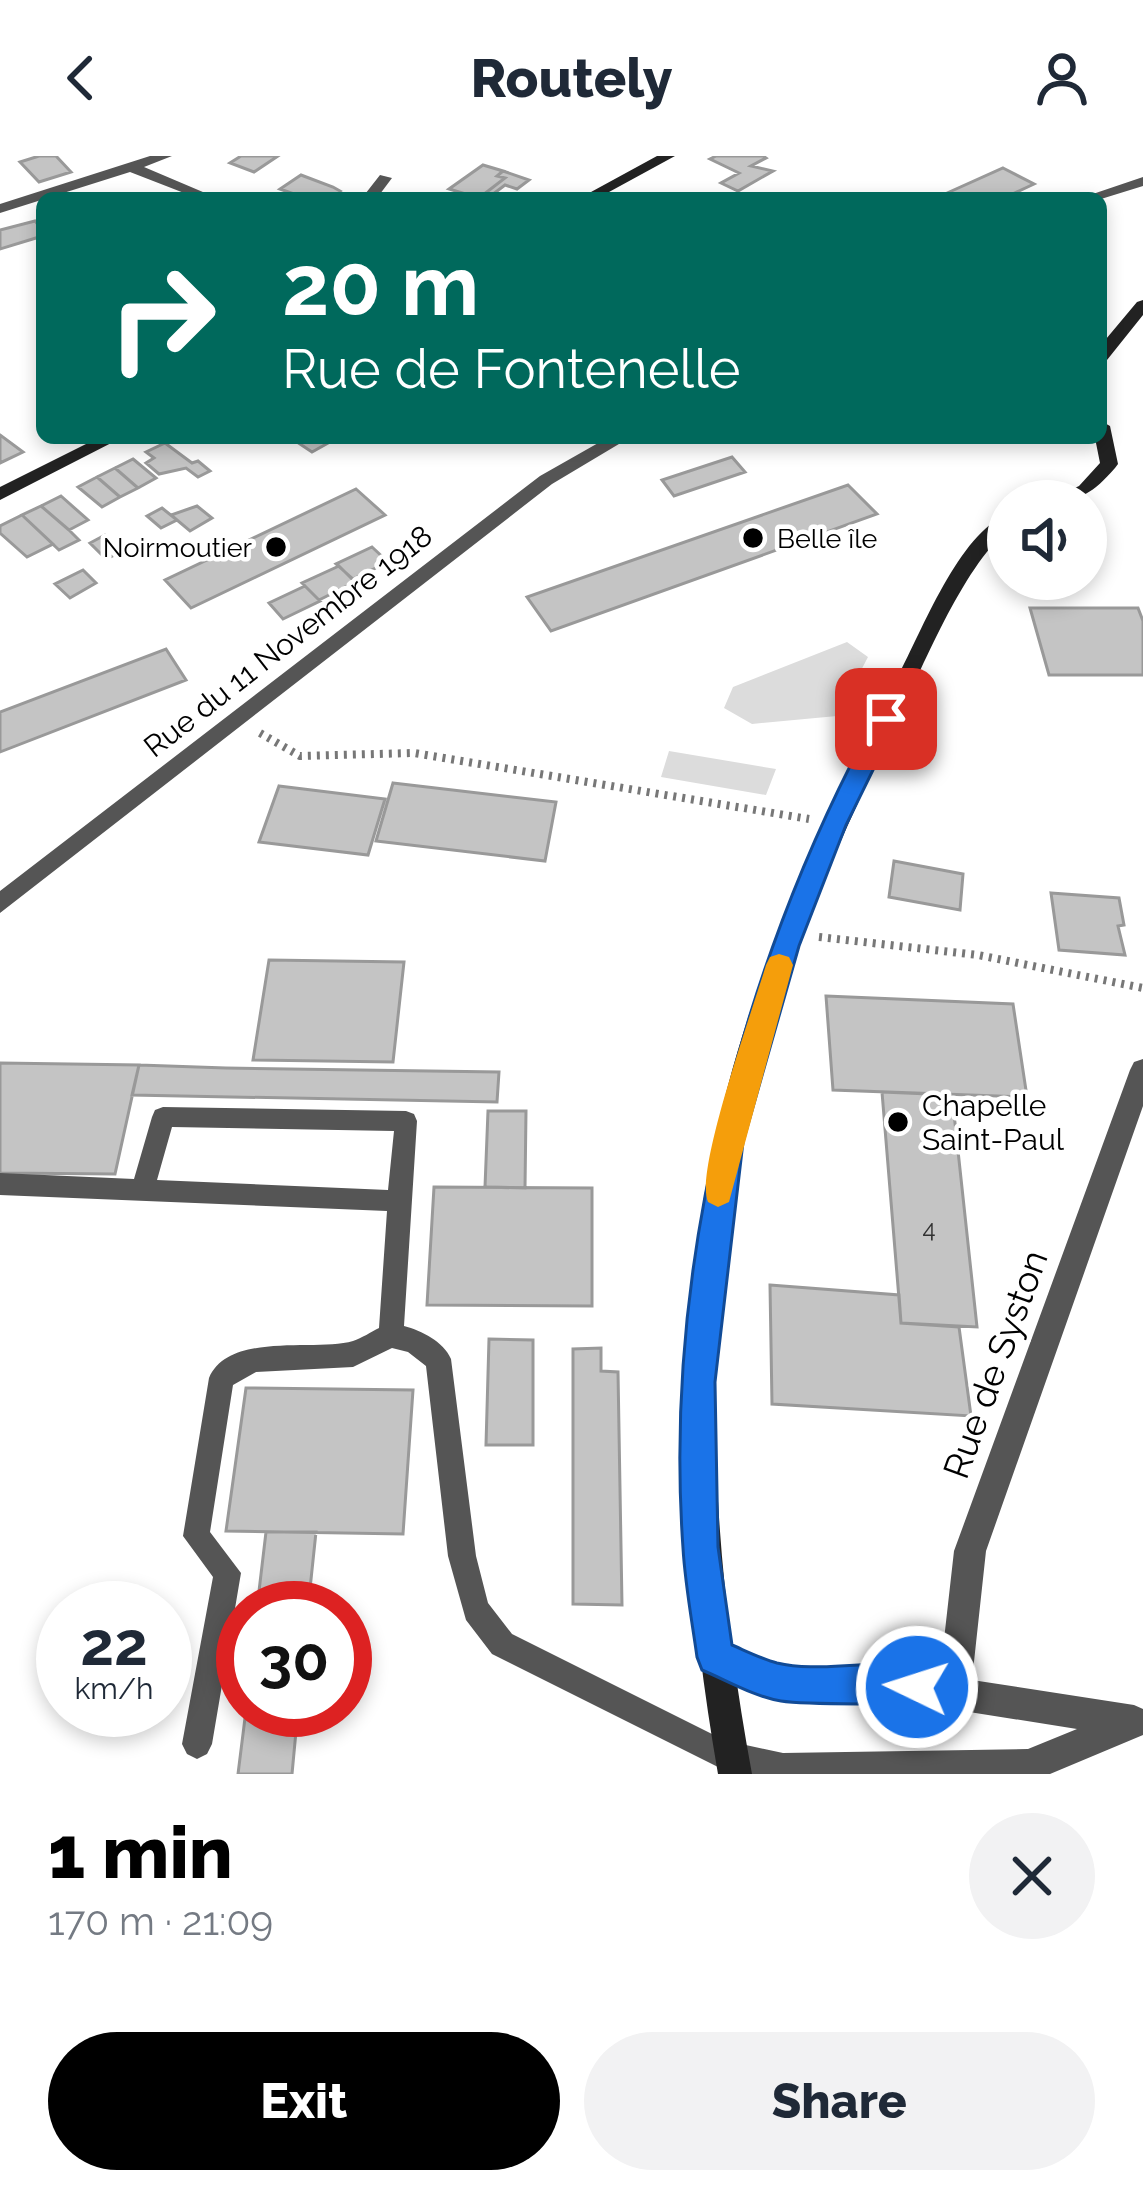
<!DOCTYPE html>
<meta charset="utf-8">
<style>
body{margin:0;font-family:Raleway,sans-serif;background:#f2f2f3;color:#1f2937;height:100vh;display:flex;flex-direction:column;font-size:45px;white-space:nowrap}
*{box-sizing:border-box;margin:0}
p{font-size:39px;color:#747a83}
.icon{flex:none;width:66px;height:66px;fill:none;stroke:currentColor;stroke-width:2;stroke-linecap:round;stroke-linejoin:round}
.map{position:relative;height:1618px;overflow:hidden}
.side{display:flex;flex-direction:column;background:#fff;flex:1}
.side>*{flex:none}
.guide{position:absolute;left:36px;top:36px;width:1071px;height:252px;border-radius:18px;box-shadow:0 6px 18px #0003;background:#00695c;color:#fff;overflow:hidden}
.buttons{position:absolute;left:987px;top:324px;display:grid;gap:24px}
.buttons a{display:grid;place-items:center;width:120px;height:120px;border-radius:50%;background:#fff;box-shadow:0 6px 18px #0003;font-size:60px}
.speed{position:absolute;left:36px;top:1425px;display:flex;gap:24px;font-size:60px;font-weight:700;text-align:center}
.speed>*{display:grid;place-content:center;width:156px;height:156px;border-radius:50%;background:#fff;box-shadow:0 6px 18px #0003;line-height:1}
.speed small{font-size:30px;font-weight:400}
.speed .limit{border:18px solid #d22;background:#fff;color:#111}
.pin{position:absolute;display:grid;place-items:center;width:102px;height:102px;color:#fff;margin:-51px;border-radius:24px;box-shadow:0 6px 18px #0006}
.me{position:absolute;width:132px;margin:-66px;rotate:274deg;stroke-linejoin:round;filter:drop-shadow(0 0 9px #0008)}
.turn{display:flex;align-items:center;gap:42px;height:252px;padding:0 48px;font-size:54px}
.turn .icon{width:156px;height:156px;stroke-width:2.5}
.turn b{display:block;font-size:84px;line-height:102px}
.round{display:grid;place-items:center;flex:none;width:126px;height:126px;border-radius:63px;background:#f2f2f3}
.headline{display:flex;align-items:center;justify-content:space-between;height:204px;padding:0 48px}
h1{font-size:72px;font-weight:800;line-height:90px;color:#000}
.cta{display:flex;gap:24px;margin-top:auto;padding:24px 48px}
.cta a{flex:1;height:138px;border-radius:72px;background:#000;color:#fff;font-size:48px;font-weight:800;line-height:138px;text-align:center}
.cta a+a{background:#f2f2f3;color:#1f2937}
header{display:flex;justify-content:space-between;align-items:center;height:156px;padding:0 48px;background:#fff;font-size:54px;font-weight:800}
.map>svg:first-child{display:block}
</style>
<header><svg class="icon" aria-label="back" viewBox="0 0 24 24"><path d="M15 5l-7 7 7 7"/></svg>Routely<svg class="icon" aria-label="person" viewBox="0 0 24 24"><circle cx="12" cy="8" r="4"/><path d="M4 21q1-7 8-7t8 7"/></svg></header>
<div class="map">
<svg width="1143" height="1618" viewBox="0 0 1143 1618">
<rect width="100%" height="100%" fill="#fff"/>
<!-- green -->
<path fill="#dcdcdc" d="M 847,486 L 868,501 L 837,560 L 752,568 L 724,552 L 733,531 Z
M 669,595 L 776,613 L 766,639 L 661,621 Z"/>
<!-- building -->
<path fill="#c4c4c4" stroke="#999" stroke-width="3" d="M 39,0 L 56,0 L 71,16 L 39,26 L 20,6 Z
M 241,0 L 278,0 L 254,16 L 230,7 Z
M 716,0 L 763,0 L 766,2 L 751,10 L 773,15 L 738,35 L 721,27 L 739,17 L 710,3 Z
M 483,9 L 503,15 L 497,20 L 505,22 L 479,42 L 449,33 Z
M 1003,12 L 1034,28 L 1004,42 L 936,42 Z
M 503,15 L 529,24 L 517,33 L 505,29 L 488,42 L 479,42 L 505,22 L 497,20 Z
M 301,19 L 333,31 L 340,35 L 329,42 L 305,42 L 280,33 Z
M 35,65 L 42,73 L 42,86 L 36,82 L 0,93 L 0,74 Z
M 0,279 L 23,296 L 0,307 Z
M 291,282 L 337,282 L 312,296 Z
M 165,287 L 192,307 L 198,305 L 210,315 L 198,321 L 186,312 L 159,318 L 146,307 L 154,302 L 146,296 Z
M 732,301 L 745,316 L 674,340 L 662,324 Z
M 133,303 L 156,322 L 138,332 L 115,312 Z
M 115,312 L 138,332 L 120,341 L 97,321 Z
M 97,321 L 120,341 L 102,351 L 78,331 Z
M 848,329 L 877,358 L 551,475 L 527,441 Z
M 356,333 L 385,359 L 191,452 L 165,424 Z
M 61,340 L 88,364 L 69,374 L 41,350 Z
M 41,350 L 69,374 L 79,384 L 59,394 L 22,359 Z
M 197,350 L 212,362 L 190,375 L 171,359 Z
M 162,352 L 177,364 L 161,372 L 147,360 Z
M 22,359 L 53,388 L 27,401 L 0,377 L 0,370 Z
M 105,379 L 123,395 L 106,403 L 90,387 Z
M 372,391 L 388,406 L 353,423 L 336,408 Z
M 339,410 L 355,426 L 319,444 L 302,427 Z
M 83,414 L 96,427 L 70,442 L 55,428 Z
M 305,430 L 320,445 L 283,463 L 269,447 Z
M 1030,452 L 1138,452 L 1143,465 L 1143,519 L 1049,519 Z
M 166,493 L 186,524 L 0,596 L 0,556 Z
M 393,627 L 556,646 L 545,705 L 376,685 Z
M 279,630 L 385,643 L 368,699 L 259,686 Z
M 894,705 L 963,718 L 960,754 L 889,741 Z
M 1051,737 L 1119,742 L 1124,769 L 1118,770 L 1125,799 L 1059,794 Z
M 269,804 L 404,806 L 393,906 L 253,904 Z
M 826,840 L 1013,848 L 1027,941 L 833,934 Z
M 0,907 L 139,909 L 115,1018 L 0,1017 Z
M 139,909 L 226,912 L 499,916 L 497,946 L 132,939 Z
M 882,936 L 952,939 L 977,1171 L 901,1167 Z
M 488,955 L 526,955 L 525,1032 L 485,1031 Z
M 434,1031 L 592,1032 L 592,1150 L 427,1149 Z
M 770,1129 L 899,1139 L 901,1167 L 959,1171 L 971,1260 L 772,1248 Z
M 489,1183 L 533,1184 L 533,1289 L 486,1289 Z
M 601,1192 L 601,1215 L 618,1216 L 622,1449 L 573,1448 L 573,1193 Z
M 246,1232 L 413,1234 L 403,1378 L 226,1375 Z
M 266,1376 L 316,1376 L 308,1452 L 257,1452 Z
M 246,1554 L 298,1554 L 292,1618 L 238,1618 Z"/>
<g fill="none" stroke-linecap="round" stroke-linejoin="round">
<!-- path -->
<path stroke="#777" stroke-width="8" stroke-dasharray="3 6" stroke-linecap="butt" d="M 260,577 L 300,600 L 414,597 L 809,663
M 819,781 L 978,799 L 1143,832"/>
<!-- lane -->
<path fill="#555" fill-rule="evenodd" d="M 163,951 L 406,955 L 414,958 L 417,965 L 404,1170 C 422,1175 443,1185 451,1203 L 476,1400 L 488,1447 L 512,1478 L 742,1593 L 747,1603 L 742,1613 L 732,1618 L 492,1498 L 466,1464 L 448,1400 L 426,1210 L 408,1196 L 392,1192 L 353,1211 L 256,1216 L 233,1229 L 210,1376 L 241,1417 L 212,1588 L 207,1598 L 197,1603 L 187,1598 L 182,1588 L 213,1421 L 183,1380 L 209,1222 C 229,1175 315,1196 353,1185 C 362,1182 371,1176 379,1172 L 387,1055 L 0,1039 L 0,1017 L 134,1023 L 152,961 L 155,954 ZM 172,971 L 394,975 L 388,1034 L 157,1024 Z"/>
<!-- street -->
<path fill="#555" fill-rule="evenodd" d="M 150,0 L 172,0 L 144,11 L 217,42 L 197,42 L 130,16 L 0,57 L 0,48 Z
M 380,19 L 392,22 L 377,42 L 362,42 Z
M 1143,21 L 1143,30 L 1101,43 L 1081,42 Z
M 607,282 L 629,282 L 552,328 L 0,757 L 0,735 L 540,320 Z
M 1143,903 L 1143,950 L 986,1395 L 972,1524 L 1134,1549 L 1143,1553 L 1143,1579 L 1050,1618 L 728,1618 L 720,1615 L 715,1603 L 720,1591 L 732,1586 L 783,1597 L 1028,1593 L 1077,1573 L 881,1542 L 779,1542 L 704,1512 L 699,1501 L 704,1490 L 715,1485 L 779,1510 L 881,1510 L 940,1519 L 954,1395 L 1130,914 L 1134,906 Z"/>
<!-- secondary -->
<path fill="#222" fill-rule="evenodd" d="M 657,0 L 675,0 L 598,42 L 580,42 Z
M 1143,144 L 1143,159 L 1107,204 L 1101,205 L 1101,189 L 1137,146 Z
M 1101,265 L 1110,270 L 1118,308 L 1115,312 C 1093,337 1081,345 1047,345 L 1079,330 L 1100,307 L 1095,282 L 1101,282 Z
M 98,282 L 121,282 L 0,344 L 0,331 Z
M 1008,358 L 1008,374 C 962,412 922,513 895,569 C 828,706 765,852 737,1003 C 699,1207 715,1416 752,1618 L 718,1618 C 683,1416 670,1206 711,1003 C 744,835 818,671 898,520 C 922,475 959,377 1008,358 Z"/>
</g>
<!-- route -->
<path fill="#1a73e8" stroke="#114b97" stroke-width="3" d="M 886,554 L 898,563 L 846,669 L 799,790 L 743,986 L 715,1226 L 718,1391 L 732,1489 C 746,1495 762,1503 777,1507 C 827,1519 881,1497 931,1518 L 936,1531 L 931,1544 C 917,1550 801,1548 781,1545 C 755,1541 726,1524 702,1514 L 697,1501 C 692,1465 685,1428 683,1392 C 663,1109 742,804 878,557 Z"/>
<!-- slow -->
<path fill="#f59e0b" d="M 779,798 L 789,801 L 793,809 L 729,1046 L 718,1051 L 708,1046 C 694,1016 754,850 766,809 L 770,801 Z"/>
<!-- markers -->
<g fill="#000" stroke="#fff" stroke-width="4.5">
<circle cx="753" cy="382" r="12"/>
<circle cx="276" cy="391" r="12"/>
<circle cx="898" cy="966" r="12"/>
</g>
<g text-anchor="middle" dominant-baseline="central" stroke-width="9" stroke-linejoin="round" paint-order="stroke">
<!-- number labels -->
<g font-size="24" fill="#313131">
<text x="929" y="1072">4</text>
</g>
<!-- far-poi labels -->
<g font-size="27" fill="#000" stroke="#fff" text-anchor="start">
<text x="777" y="382">Belle île</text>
<text x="252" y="391" text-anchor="end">Noirmoutier</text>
</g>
<!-- street labels -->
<g font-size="30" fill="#000" stroke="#fff">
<text transform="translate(288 485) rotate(-38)">Rue du 11 Novembre 1918</text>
</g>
<!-- poi labels -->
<g font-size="30" fill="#000" stroke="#fff" text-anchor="start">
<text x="922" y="949">Chapelle<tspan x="922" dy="34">Saint-Paul</tspan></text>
</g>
<!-- near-street labels -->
<g font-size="36" fill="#000" stroke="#fff">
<text transform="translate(995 1208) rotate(-70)">Rue de Syston</text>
</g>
</g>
</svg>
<div class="buttons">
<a><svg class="icon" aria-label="sound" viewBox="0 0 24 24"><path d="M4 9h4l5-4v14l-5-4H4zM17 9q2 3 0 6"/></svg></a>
</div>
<div class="speed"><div>22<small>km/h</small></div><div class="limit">30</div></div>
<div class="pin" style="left:886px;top:563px;background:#d93025"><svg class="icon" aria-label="arrive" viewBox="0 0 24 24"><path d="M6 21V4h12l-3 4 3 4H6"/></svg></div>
<svg class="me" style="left:917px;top:1531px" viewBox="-20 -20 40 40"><circle r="17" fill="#1a73e8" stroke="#fff" stroke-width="3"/><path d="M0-11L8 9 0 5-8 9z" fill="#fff"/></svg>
<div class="guide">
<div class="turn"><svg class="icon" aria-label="right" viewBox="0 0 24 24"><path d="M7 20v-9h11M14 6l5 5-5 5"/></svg><div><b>20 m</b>Rue de Fontenelle</div></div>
</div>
</div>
<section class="side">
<div class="headline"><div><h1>1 min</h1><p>170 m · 21:09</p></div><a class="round"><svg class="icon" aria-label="close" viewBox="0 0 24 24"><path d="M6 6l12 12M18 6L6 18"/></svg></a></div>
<div class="cta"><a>Exit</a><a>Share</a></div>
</section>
